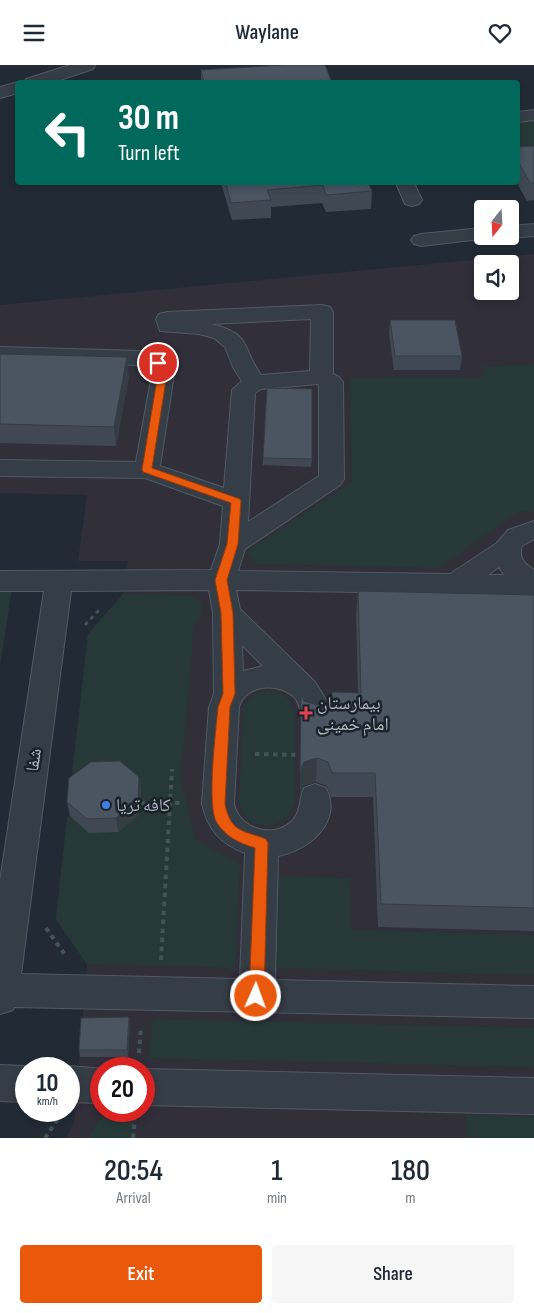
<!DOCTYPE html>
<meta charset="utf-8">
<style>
body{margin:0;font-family:"Sofia Sans Condensed","Noto Naskh Arabic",sans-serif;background:#f6f6f7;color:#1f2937;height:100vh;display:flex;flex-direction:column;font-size:19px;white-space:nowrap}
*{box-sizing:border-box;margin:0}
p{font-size:16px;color:#747a83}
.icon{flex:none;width:28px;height:28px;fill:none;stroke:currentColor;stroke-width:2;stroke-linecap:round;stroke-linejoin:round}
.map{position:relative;height:1073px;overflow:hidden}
.panel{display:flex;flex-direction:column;background:#fff;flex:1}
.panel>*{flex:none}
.hud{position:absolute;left:15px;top:15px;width:505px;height:105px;border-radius:5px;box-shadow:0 2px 8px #0003;background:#00695c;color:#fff;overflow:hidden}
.needle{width:32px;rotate:198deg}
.fabs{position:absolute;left:474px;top:135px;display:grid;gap:10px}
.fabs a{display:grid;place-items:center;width:45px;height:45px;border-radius:5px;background:#fff;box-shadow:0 2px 8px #0003;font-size:25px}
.speed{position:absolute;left:15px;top:992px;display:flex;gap:10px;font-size:25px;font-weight:700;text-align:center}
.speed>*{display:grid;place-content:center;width:65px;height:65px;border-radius:50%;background:#fff;box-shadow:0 2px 8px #0003;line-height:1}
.speed small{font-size:12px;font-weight:400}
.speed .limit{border:8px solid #d22;background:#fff;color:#111}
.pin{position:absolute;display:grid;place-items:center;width:42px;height:42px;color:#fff;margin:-21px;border:2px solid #fff;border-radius:50%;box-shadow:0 1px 5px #0007}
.me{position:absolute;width:55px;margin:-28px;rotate:2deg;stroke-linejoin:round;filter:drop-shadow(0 0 4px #0008)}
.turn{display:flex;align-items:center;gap:18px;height:105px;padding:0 20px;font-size:22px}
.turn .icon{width:65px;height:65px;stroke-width:2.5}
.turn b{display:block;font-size:35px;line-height:42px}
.eta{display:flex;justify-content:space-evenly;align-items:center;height:85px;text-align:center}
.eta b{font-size:30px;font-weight:600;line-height:35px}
.cta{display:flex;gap:10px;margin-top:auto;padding:10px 20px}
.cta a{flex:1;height:58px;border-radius:5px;background:#ea580c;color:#fff;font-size:20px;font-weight:600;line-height:58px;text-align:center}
.cta a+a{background:#f6f6f7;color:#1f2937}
header{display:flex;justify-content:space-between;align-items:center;height:65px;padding:0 20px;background:#fff;font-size:22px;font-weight:600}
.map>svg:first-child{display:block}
</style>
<header><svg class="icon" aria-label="menu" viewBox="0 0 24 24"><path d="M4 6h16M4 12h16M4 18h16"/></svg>Waylane<svg class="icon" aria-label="heart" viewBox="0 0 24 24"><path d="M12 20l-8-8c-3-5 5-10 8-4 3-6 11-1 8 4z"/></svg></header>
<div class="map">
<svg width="534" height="1073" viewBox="0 0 534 1073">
<rect width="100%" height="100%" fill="#222b35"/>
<!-- medical -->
<path fill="#302f3a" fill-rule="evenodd" d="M 534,189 L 534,1073 L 66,1073 L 74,1058 L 87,900 L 56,854 L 67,753 L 70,751 L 88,569 L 123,529 L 128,496 L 78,496 L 87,430 L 0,428 L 0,240 ZM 482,199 L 510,199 L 510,226 L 482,226 ZM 101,1004 L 144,1004 L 144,1046 L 101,1046 Z"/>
<!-- green -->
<path fill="#263938" d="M 534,55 L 534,86 L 518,87 L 518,56 Z
M 534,300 L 534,447 L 519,446 L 439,503 L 257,499 L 245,488 L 352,417 L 350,312 L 485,312 L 483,301 Z
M 12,523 L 0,601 L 0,524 Z
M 123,529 L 191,531 L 201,536 L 201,552 L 194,561 L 181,712 L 195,774 L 240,799 L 235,903 L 87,899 L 56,854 L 67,753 L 70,751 L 70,726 L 88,569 Z
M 264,626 C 280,626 290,630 295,646 L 295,738 C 285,768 246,769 239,737 L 243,645 C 247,634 253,630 264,626 Z
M 279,811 L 350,813 L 351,865 L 534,870 L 534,910 L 277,903 Z
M 153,954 L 534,963 L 534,1002 L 149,993 Z
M 110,1046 L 135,1047 L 133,1073 L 88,1073 L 99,1055 Z
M 466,1050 L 534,1052 L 534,1073 L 468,1073 Z"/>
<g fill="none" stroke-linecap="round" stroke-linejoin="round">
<defs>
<path id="minor" d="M 70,0 L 95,0 L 93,4 L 51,18 L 24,18 L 26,14 Z
M 18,17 L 21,18 L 18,18 L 18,28 L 0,33 L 0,22 Z
M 534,45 L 534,55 L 518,57 L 518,47 Z
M 396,118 L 414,118 L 422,135 L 419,139 L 412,141 L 405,139 Z
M 534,159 L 534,171 L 510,173 L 503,171 L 510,171 L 510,161 Z
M 482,163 L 482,171 L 491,171 L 489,173 L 421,181 L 414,179 L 411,175 L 414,171 L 421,169 Z
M 322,240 L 330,242 L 333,247 L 333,309 L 339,312 L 343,317 L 344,414 L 340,420 L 245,484 L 238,506 L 450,509 L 497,478 L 508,465 L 534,456 L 534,474 L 522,481 C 518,493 525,499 534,505 L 534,530 L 236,525 L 240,544 L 315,617 L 327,636 L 330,651 L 326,659 L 315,663 L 304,659 C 300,651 301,640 295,633 C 280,617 245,619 239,642 L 234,739 C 239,764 274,775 293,755 C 301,746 299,734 304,723 L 315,719 L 326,723 C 343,757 309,785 278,791 L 275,915 L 534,921 L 534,953 L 14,942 L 13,945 L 0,949 L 0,816 L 44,526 L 0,526 L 0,506 L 211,505 L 220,479 L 223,441 L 145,413 L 0,411 L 0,395 L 136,397 L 152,309 L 148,303 L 139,300 L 0,296 L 0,282 L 140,286 L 165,293 L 174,309 L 160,401 L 224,423 L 232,325 L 242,316 L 233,302 L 225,282 L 214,273 L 199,269 L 160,266 L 156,254 L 159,249 L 167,247 ZM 311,254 L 310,306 L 261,310 C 241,282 253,269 211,259 ZM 318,319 L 319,320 L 319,411 L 248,457 L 255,328 L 261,324 ZM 499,502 L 504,510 L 488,510 ZM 209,525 L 213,548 L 214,629 L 209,642 L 202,739 C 208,765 221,779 245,788 L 240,914 L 21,909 L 71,526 ZM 242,580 L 263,601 L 243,606 Z
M 0,1000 L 26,1001 L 33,1004 L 26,1004 L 26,1037 L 0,1036 Z
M 69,1001 L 105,1004 L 101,1004 L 101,1038 L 69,1037 L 69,1004 L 62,1004 Z
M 144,1004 L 534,1013 L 534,1049 L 144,1040 Z"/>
</defs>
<!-- minor casing -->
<use href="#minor" stroke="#525a63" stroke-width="2"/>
<!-- path-far1 -->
<path stroke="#435456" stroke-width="3" stroke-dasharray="4 4" stroke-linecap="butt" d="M 85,560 L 100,544"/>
<!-- path -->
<path stroke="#435456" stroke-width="4" stroke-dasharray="4.5 4.5" stroke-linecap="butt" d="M 255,689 L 303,690
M 160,735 L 164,735 L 166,738 L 163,741 L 159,741 L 157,738 Z
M 140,738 L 157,738
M 166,738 L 184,738
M 46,863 L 66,891
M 161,895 L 172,704
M 139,988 L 141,962
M 45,1073 L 58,1054 L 58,1050
M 133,1073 L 135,1054"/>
<!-- minor -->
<use href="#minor" fill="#353d46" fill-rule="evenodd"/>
</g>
<!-- wall -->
<path fill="#404953" d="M 201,5 L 332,18 L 201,18 Z
M 534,81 L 534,135 L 527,136 L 517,118 L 518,82 Z
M 221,118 L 368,118 L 372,126 L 371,144 L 326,147 L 322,138 L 271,142 L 271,153 L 232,155 Z
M 390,255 L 462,291 L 460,305 L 394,305 L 389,269 Z
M 0,289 L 129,311 L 116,381 L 0,378 Z
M 263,393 L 312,394 L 311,402 L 263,400 Z
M 358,526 L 534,530 L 534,866 L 378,862 L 373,732 L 331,732 L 327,721 L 316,717 L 303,721 L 300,731 L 301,630 L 304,636 L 317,640 L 358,628 L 356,551 Z
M 139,712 L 141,726 L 140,749 L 118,767 L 89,768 L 70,751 L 67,737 Z
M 130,959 L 128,992 L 80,992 L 79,985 Z"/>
<!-- shaded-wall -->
<path fill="#343c44" d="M 127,292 L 129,311 L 116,381 L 114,362 Z
M 317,693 L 316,717 L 303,721 L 300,731 L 300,707 L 304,697 Z
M 139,712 L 141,726 L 140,749 L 118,767 L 116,753 Z
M 129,952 L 130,959 L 128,992 L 127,985 Z"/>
<!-- building -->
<path fill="#4a5561" stroke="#343c44" d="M 283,0 L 325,0 L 332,18 L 204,18 L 201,5 Z
M 534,81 L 534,118 L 530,118 L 518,96 L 518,82 Z
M 226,118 L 368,118 L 372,126 L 326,130 L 323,120 L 267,125 L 271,135 L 231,138 Z
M 390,255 L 455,255 L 462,291 L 395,291 Z
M 0,289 L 127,292 L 114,362 L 0,359 Z
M 267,323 L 312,324 L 312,394 L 263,393 Z
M 358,526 L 534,530 L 534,843 L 381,839 L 375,708 L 332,708 L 328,697 L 317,693 L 304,697 L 300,707 L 301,630 L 304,636 L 317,640 L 328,636 L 333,627 L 361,628 Z
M 120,696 L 139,712 L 138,736 L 116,753 L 87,754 L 67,737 L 69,713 L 91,697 Z
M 129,952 L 127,985 L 79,985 L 81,953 Z"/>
<!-- route -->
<path fill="#ea580c" stroke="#983908" d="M 158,296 L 161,297 L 167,309 L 152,403 L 240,434 L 241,436 L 238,479 L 227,515 L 233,548 L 235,629 L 230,642 L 225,739 C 231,768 243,765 266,774 L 268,778 L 264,931 L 262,935 L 256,937 L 251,935 L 249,931 L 255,783 C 239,778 226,772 217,758 C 206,742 216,665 218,642 L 223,629 L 221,548 L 215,515 L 227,479 L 231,438 L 143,407 L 142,404 L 158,309 L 153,298 Z"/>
<!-- markers -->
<path fill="#e0444e" stroke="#1a222a" stroke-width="2" d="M303.5 640.5h5v5h5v5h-5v5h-5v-5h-5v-5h5z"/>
<circle fill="#3f7fe0" stroke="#1a222a" stroke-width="2" cx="106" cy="740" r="5"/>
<g text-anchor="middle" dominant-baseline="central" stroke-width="5" stroke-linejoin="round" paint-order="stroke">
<!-- poi labels -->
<g font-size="18" fill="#afb7c2" stroke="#1a222a" text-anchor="start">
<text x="317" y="638">بیمارستان<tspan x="317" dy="21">امام خمینی</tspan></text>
<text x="116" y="740">کافه تریا</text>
</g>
<!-- street labels -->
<g font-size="18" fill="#afb7c2" stroke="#1a222a">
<text transform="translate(34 695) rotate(-82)">شفا</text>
</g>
</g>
</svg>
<div class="fabs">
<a><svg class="needle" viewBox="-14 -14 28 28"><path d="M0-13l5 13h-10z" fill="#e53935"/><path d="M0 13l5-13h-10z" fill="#747a83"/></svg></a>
<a><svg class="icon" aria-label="sound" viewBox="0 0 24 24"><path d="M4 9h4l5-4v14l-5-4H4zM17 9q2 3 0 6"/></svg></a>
</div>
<div class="speed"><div>10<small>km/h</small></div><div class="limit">20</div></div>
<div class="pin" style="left:158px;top:298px;background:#d93025"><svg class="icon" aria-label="arrive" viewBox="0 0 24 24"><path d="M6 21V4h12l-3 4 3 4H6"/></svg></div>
<svg class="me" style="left:256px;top:931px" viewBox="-20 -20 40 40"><circle r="17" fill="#ea580c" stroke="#fff" stroke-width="3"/><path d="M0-11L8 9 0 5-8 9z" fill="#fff"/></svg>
<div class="hud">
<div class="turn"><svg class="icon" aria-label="left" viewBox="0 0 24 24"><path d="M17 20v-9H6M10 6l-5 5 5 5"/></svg><div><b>30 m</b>Turn left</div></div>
</div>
</div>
<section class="panel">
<div class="eta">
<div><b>20:54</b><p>Arrival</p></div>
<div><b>1</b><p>min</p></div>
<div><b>180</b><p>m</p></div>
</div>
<div class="cta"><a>Exit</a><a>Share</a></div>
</section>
